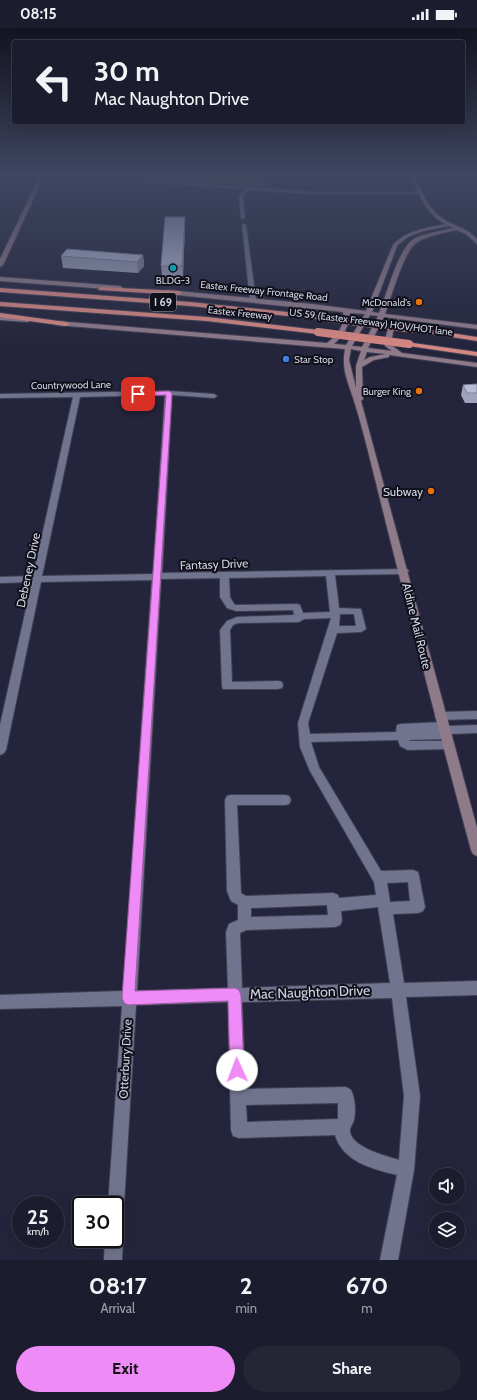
<!DOCTYPE html>
<style>
body{margin:0;font-family:Cabin,sans-serif;background:#242535;color:#f1f3f6;height:100vh;display:flex;flex-direction:column;font-size:15px;white-space:nowrap}
*{box-sizing:border-box;margin:0}
p{font-size:13px;color:#a0a1aa}
.icon{flex:none;width:22px;height:22px;fill:none;stroke:currentColor;stroke-width:2;stroke-linecap:round;stroke-linejoin:round}
.map{position:relative;height:1232px;overflow:hidden}
.sheet{display:flex;flex-direction:column;background:#1b1c2d;flex:1}
.sheet>*{flex:none}
.hud{position:absolute;left:12px;top:12px;width:453px;height:84px;border-radius:4px;box-shadow:0 4px 16px #0002,0 0 0 1px #393a49;background:#1b1c2d;color:#f1f3f6;overflow:hidden}
.tools{position:absolute;left:429px;top:1140px;display:grid;gap:8px}
.tools a{display:grid;place-items:center;width:36px;height:36px;border-radius:50%;background:#1b1c2d;box-shadow:0 4px 16px #0002,0 0 0 1px #393a49;font-size:20px}
.speed{position:absolute;left:12px;top:1168px;display:flex;gap:8px;font-size:20px;font-weight:700;text-align:center}
.speed>*{display:grid;place-content:center;width:52px;height:52px;border-radius:50%;background:#1b1c2d;box-shadow:0 4px 16px #0002,0 0 0 1px #393a49;line-height:1}
.speed small{font-size:10px;font-weight:400}
.speed .limit{border:2px solid #111;border-radius:6px;background:#fff;color:#111}
.pin{position:absolute;display:grid;place-items:center;width:34px;height:34px;color:#fff;margin:-17px;border-radius:8px;box-shadow:0 2px 6px #0006}
.me{position:absolute;width:44px;margin:-22px;rotate:358deg;stroke-linejoin:round;filter:drop-shadow(0 0 3px #0008)}
.turn{display:flex;align-items:center;gap:14px;height:84px;padding:0 16px;font-size:18px}
.turn .icon{width:52px;height:52px;stroke-width:2.5}
.turn b{display:block;font-size:28px;line-height:34px}
.eta{display:flex;justify-content:space-evenly;align-items:center;height:68px;text-align:center}
.eta b{font-size:24px;font-weight:700;line-height:28px}
.primary-button{display:flex;gap:8px;margin-top:auto;padding:8px 16px}
.primary-button a{flex:1;height:46px;border-radius:24px;background:#ef8bf7;color:#111;font-size:16px;font-weight:700;line-height:46px;text-align:center}
.primary-button a+a{background:#242535;color:#f1f3f6}
.status{display:flex;justify-content:space-between;align-items:center;height:28px;padding:0 20px;background:#1b1c2d;direction:ltr}
.status svg{height:11px;fill:currentColor}
.map>svg:first-child{display:block}
</style>
<div class="status"><b>08:15</b><svg viewBox="0 0 49 12"><path d="M0 12V9h3v3zM5 12V6h3v6zM10 12V3h3v9zM15 12V0h3v12zM26 1h20v11H26zM47 4h2v5h-2z"/></svg></div>
<div class="map">
<svg width="477" height="1232" viewBox="0 0 477 1232">
<rect width="100%" height="100%" fill="#24253c"/>
<!-- forest -->
<path fill="#4e5a3a" d="M 50,148 L 260,148 L 268,160 L 115,149 L 53,150 Z"/>
<g fill="none" stroke-linecap="round" stroke-linejoin="round">
<defs>
<path id="street" d="M 39,151 L 129,151 L 316,164 L 422,164 L 424,165 L 422,166 L 316,166 L 248,162 L 243,168 L 245,190 L 243,191 L 241,190 L 239,168 L 244,161 L 129,153 L 37,153 Z
M 244,196 L 246,197 L 256,272 L 253,274 L 250,272 L 242,197 Z
M 169,363 L 214,366 L 217,368 L 214,370 L 172,367 L 162,545 L 407,541 L 409,543 L 404,546 L 335,547 L 339,580 L 361,581 L 366,601 L 361,604 L 337,605 L 308,695 L 310,706 L 396,704 L 397,697 L 401,696 L 443,694 L 447,695 L 448,698 L 477,697 L 477,705 L 450,706 L 449,710 L 445,711 L 409,712 L 410,713 L 448,713 L 452,714 L 454,717 L 452,720 L 448,721 L 408,722 L 400,718 L 398,712 L 311,714 L 319,739 L 381,843 L 413,842 L 418,844 L 419,848 L 425,879 L 423,883 L 418,885 L 393,886 L 404,955 L 477,953 L 477,967 L 406,969 L 420,1068 L 414,1142 L 398,1232 L 380,1232 L 397,1147 C 373,1141 343,1134 335,1107 L 239,1110 L 233,1108 L 231,1102 L 228,974 L 136,977 L 123,1193 L 121,1199 L 115,1201 L 115,1177 L 108,1177 L 122,978 L 0,981 L 0,967 L 123,963 L 152,552 L 41,554 L 6,722 L 4,725 L 0,727 L 0,697 L 32,554 L 0,555 L 0,549 L 33,548 L 73,369 L 0,370 L 0,366 ZM 165,367 L 153,546 L 42,548 L 80,369 ZM 326,548 L 330,584 L 303,585 L 300,577 L 297,576 L 236,577 L 234,576 L 230,569 L 229,550 ZM 220,550 L 220,569 L 227,580 L 236,583 L 293,582 L 294,587 L 237,589 L 227,593 L 220,602 L 222,658 L 223,661 L 278,661 L 282,660 L 283,657 L 282,654 L 278,653 L 232,654 L 230,602 L 233,597 L 238,595 L 299,594 L 304,591 L 331,590 L 298,695 L 300,719 L 310,743 L 374,854 L 376,867 L 339,870 L 338,867 L 333,865 L 246,868 L 241,865 L 237,777 L 285,777 L 289,776 L 291,772 L 289,768 L 285,767 L 231,767 L 227,768 L 225,772 L 227,863 L 231,873 L 238,877 L 238,892 L 229,896 L 226,904 L 228,960 L 137,963 L 161,551 ZM 340,586 L 354,586 L 356,598 L 339,598 ZM 408,854 L 410,873 L 390,874 L 387,855 ZM 327,877 L 328,887 L 251,889 L 251,880 ZM 378,879 L 390,955 L 242,960 L 240,905 L 246,902 L 335,899 L 340,897 L 342,893 L 341,883 ZM 392,970 L 404,1068 L 399,1132 C 386,1128 348,1119 350,1101 C 351,1098 353,1095 354,1092 C 356,1083 355,1070 351,1062 L 346,1059 L 245,1061 L 242,974 ZM 338,1075 L 338,1091 L 247,1094 L 246,1077 Z
M 477,683 L 477,691 L 440,692 L 436,691 L 435,688 L 436,685 L 440,684 Z
M 115,1203 L 120,1205 L 123,1211 L 122,1232 L 104,1232 L 105,1211 L 115,1211 Z"/>
<path id="secondary" d="M 40,148 L 44,148 L 3,237 L 0,239 L 0,231 Z
M 410,148 L 414,148 C 421,161 427,178 439,188 C 451,198 467,199 477,211 L 477,216 L 466,206 L 457,202 C 444,205 428,207 416,215 C 404,223 391,270 385,286 L 477,297 L 477,301 L 384,289 L 368,320 L 392,323 L 385,318 C 385,308 388,296 398,291 L 401,293 L 393,304 L 391,317 L 402,325 L 477,335 L 477,339 L 389,327 L 389,329 L 374,332 L 362,339 L 363,371 L 361,373 L 477,800 L 477,828 L 473,826 L 471,822 C 436,693 403,564 371,435 C 366,415 361,395 355,376 C 349,355 341,344 345,321 L 56,297 L 53,295 L 56,293 L 327,315 C 337,308 346,296 343,284 L 167,266 L 164,264 L 167,262 L 312,276 L 366,283 L 393,217 C 407,202 426,200 445,196 C 426,186 419,166 410,148 ZM 449,198 L 453,200 C 442,203 418,206 410,214 C 396,229 387,266 379,285 L 372,284 L 397,218 C 411,203 430,202 449,198 ZM 350,285 L 365,286 L 346,317 L 334,316 C 344,307 349,298 350,285 ZM 370,287 L 378,288 L 362,319 L 352,318 ZM 351,321 L 361,323 L 356,338 L 356,360 L 349,332 ZM 367,324 L 386,326 L 370,329 L 364,332 Z
M 0,249 L 120,258 L 123,260 L 120,262 L 0,253 Z
M 0,288 L 28,290 L 31,292 L 28,294 L 0,292 Z"/>
<path id="highway" d="M 101,259 L 179,263 L 182,265 L 179,267 L 99,262 L 98,261 Z
M 0,260 L 190,274 L 326,288 L 330,290 L 326,292 L 190,278 L 0,264 Z
M 0,274 L 207,289 L 318,302 L 322,304 L 318,306 L 207,293 L 0,278 Z
M 0,285 L 66,294 L 70,296 L 66,298 L 0,289 Z
M 411,299 L 477,309 L 477,313 L 414,303 L 411,303 Z
M 406,314 L 477,324 L 477,328 L 409,318 L 405,316 Z"/>
</defs>
<!-- street casing -->
<use href="#street" stroke="#414154" stroke-width="2"/>
<!-- secondary casing -->
<use href="#secondary" stroke="#414154" stroke-width="2"/>
<!-- highway casing -->
<use href="#highway" stroke="#414154" stroke-width="2"/>
<!-- street -->
<use href="#street" fill="#71748e" fill-rule="evenodd"/>
<!-- secondary -->
<use href="#secondary" fill="#8f7a8a" fill-rule="evenodd"/>
<!-- highway -->
<use href="#highway" fill="#d58782" fill-rule="evenodd"/>
<defs>
<path id="highway-bridge" d="M 326,290 L 414,301
M 318,304 L 409,316"/>
</defs>
<!-- highway-bridge casing -->
<use href="#highway-bridge" stroke="#414154" stroke-width="8" stroke-linecap="butt"/>
<!-- highway-bridge -->
<use href="#highway-bridge" stroke="#d58782" stroke-width="8"/>
</g>
<!-- wall -->
<path fill="#9fa2bb" d="M 185,189 L 185,199 L 183,248 L 162,249 L 161,238 Z
M 143,227 L 144,238 L 138,245 L 63,240 L 61,228 Z
M 477,356 L 477,375 L 465,375 L 461,367 L 463,357 Z"/>
<!-- shaded-wall -->
<path fill="#828498" d="M 185,189 L 185,199 L 183,248 L 182,238 Z
M 143,227 L 144,238 L 138,245 L 137,234 Z"/>
<!-- building -->
<path fill="#b9bcd9" stroke="#828498" d="M 165,189 L 185,189 L 182,238 L 161,238 Z
M 67,221 L 143,227 L 137,234 L 61,228 Z
M 477,356 L 477,365 L 467,365 L 463,357 Z"/>
<!-- sky -->
<linearGradient id="sky" x2="0" y2="1"><stop stop-color="#141421"/><stop offset="0.46" stop-color="#3f4661"/><stop offset="1" stop-color="#3f4661" stop-opacity="0"/></linearGradient>
<rect width="477" height="320" fill="url(#sky)"/>
<!-- route -->
<path fill="#ef8bf7" stroke="#9b5aa1" d="M 169,363 L 172,365 L 135,963 L 235,960 L 239,962 L 241,967 L 244,1042 L 242,1047 L 237,1049 L 232,1047 L 230,1042 L 228,973 L 128,977 L 124,975 L 122,970 L 166,367 L 138,368 L 135,366 L 138,364 Z"/>
<!-- markers -->
<circle fill="#0f9aa8" stroke="#0f101a" stroke-width="1.5" cx="173" cy="240" r="4"/>
<g fill="#e8710a" stroke="#0f101a" stroke-width="1.5">
<circle cx="419" cy="274" r="4"/>
<circle cx="419" cy="363" r="4"/>
<circle cx="431" cy="463" r="4"/>
</g>
<circle fill="#3f7fe0" stroke="#0f101a" stroke-width="1.5" cx="286" cy="331" r="4"/>
<g text-anchor="middle" dominant-baseline="central" stroke-width="4" stroke-linejoin="round" paint-order="stroke">
<!-- far-poi labels -->
<g font-size="10" fill="#d1d3e1" stroke="#0f101a" text-anchor="end">
<text x="173" y="252" text-anchor="middle">BLDG-3</text>
<text x="411" y="274">McDonald's</text>
<text x="294" y="331" text-anchor="start">Star Stop</text>
<text x="411" y="363">Burger King</text>
</g>
<!-- far-street labels -->
<g font-size="10" fill="#d1d3e1" stroke="#0f101a">
<text transform="translate(264 263) rotate(6)">Eastex Freeway Frontage Road</text>
<text transform="translate(240 285) rotate(6)">Eastex Freeway</text>
<text transform="translate(371 294) rotate(7)">US 59 (Eastex Freeway) HOV/HOT lane</text>
<text transform="translate(71 357) rotate(-1)">Countrywood Lane</text>
</g>
<!-- shield labels -->
<rect fill="#0f101a" stroke="#9798a5" stroke-width="1" x="150" y="265" width="26" height="18" rx="3"/>
<g font-size="11" font-weight="bold" fill="#d1d3e1">
<text x="163" y="274">I 69</text>
</g>
<!-- poi labels -->
<g font-size="12" fill="#d1d3e1" stroke="#0f101a" text-anchor="end">
<text x="423" y="463">Subway</text>
</g>
<!-- street labels -->
<g font-size="12" fill="#d1d3e1" stroke="#0f101a">
<text transform="translate(214 536) rotate(-2)">Fantasy Drive</text>
<text transform="translate(28 542) rotate(-78)">Debeney Drive</text>
<text transform="translate(417 598) rotate(76)">Aldine Mail Route</text>
<text transform="translate(125 1031) rotate(-87)">Otterbury Drive</text>
</g>
<!-- near-street labels -->
<g font-size="14" fill="#d1d3e1" stroke="#0f101a">
<text transform="translate(310 964) rotate(-2)">Mac Naughton Drive</text>
</g>
</g>
</svg>
<div class="tools">
<a><svg class="icon" aria-label="sound" viewBox="0 0 24 24"><path d="M4 9h4l5-4v14l-5-4H4zM17 9q2 3 0 6"/></svg></a>
<a><svg class="icon" aria-label="layers" viewBox="0 0 24 24"><path d="M12 4l9 5-9 5-9-5zM3 14l9 5 9-5"/></svg></a>
</div>
<div class="speed"><div>25<small>km/h</small></div><div class="limit">30</div></div>
<div class="pin" style="left:138px;top:366px;background:#d93025"><svg class="icon" aria-label="arrive" viewBox="0 0 24 24"><path d="M6 21V4h12l-3 4 3 4H6"/></svg></div>
<svg class="me" style="left:237px;top:1042px" viewBox="-20 -20 40 40"><circle r="19" fill="#fff"/><path d="M0-13L10 11 0 6-10 11z" fill="#ef8bf7"/></svg>
<div class="hud">
<div class="turn"><svg class="icon" aria-label="left" viewBox="0 0 24 24"><path d="M17 20v-9H6M10 6l-5 5 5 5"/></svg><div><b>30 m</b>Mac Naughton Drive</div></div>
</div>
</div>
<section class="sheet">
<div class="eta">
<div><b>08:17</b><p>Arrival</p></div>
<div><b>2</b><p>min</p></div>
<div><b>670</b><p>m</p></div>
</div>
<div class="primary-button"><a>Exit</a><a>Share</a></div>
</section>
